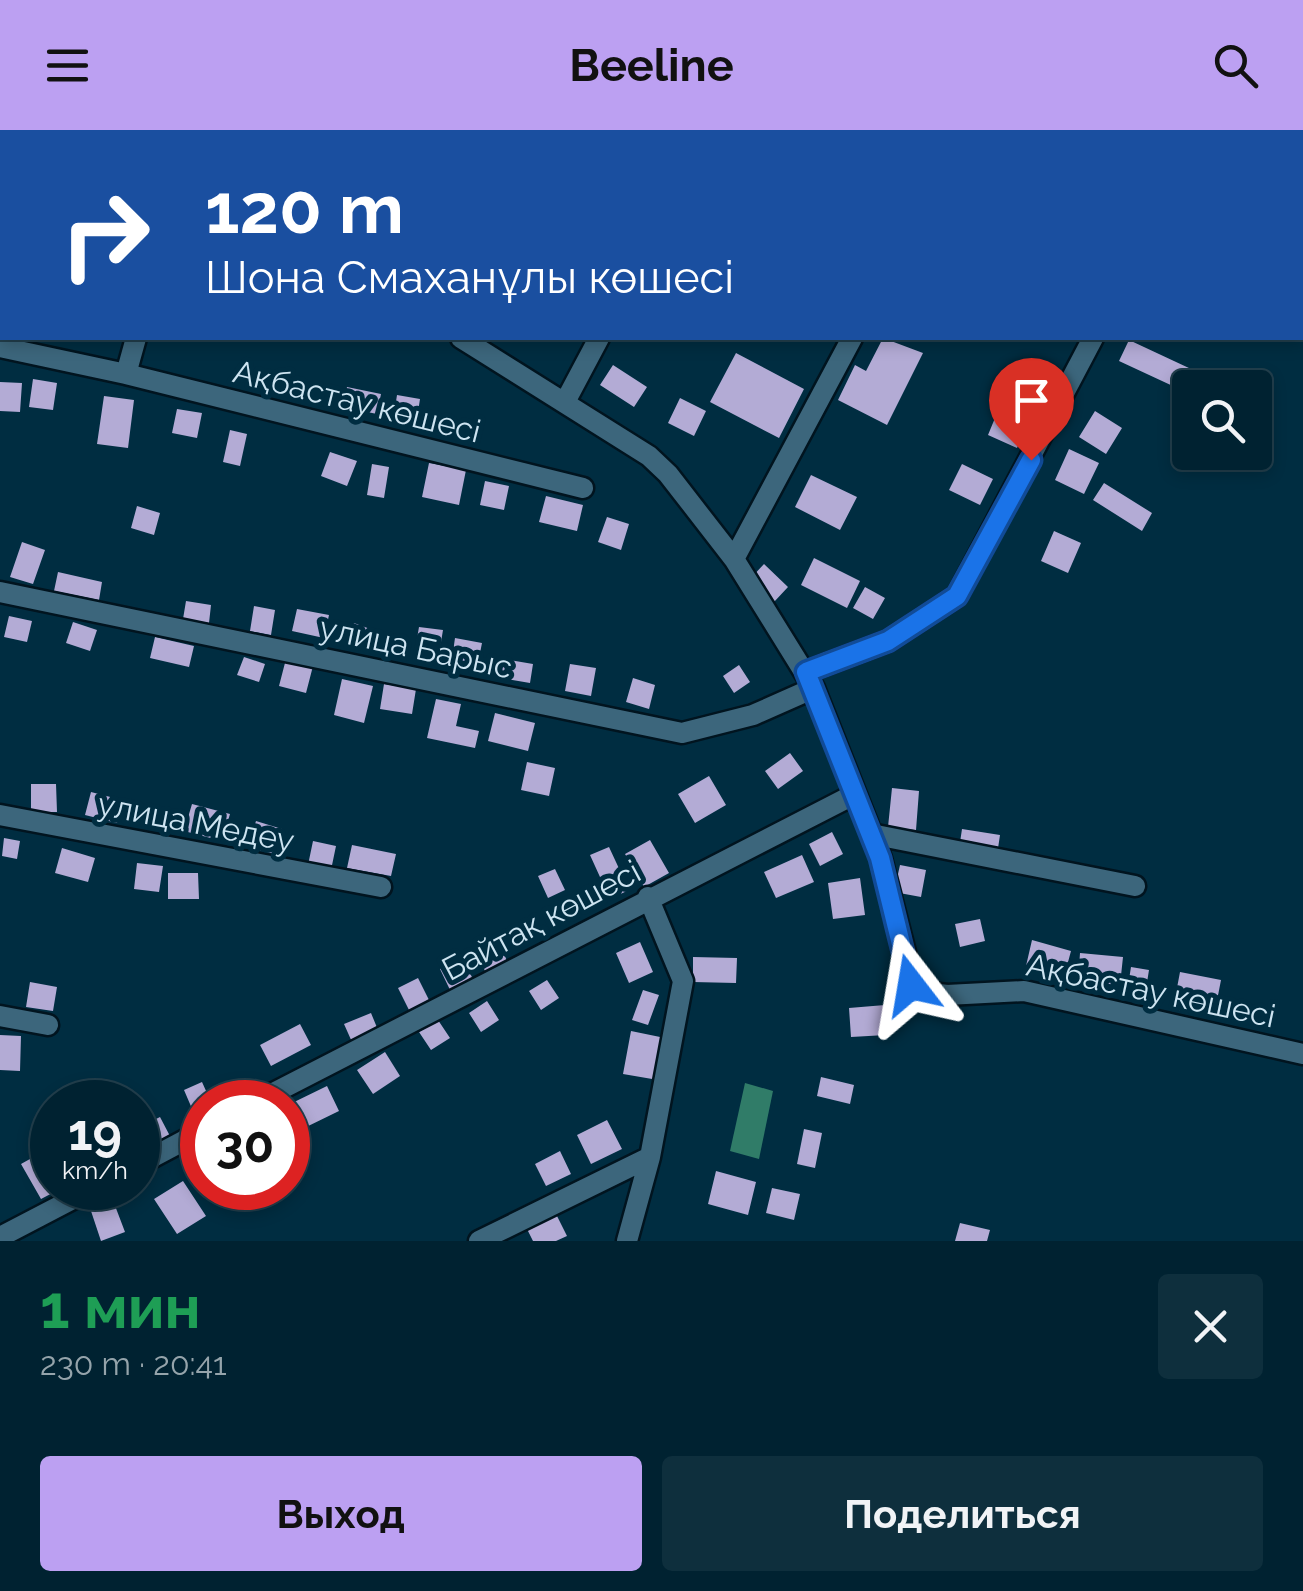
<!DOCTYPE html>
<html lang="ru">
<meta charset="utf-8">
<style>
body{margin:0;font-family:Raleway,sans-serif;background:#0e2f3d;color:#f1f3f6;height:100vh;display:flex;flex-direction:column;font-size:38px;white-space:nowrap}
*{box-sizing:border-box;margin:0}
p{font-size:32px;color:#95a4ab}
.icon{flex:none;width:55px;height:55px;fill:none;stroke:currentColor;stroke-width:2;stroke-linecap:round;stroke-linejoin:round}
.map{position:relative;height:1111px;overflow:hidden}
.side{display:flex;flex-direction:column;background:#002231;flex:1}
.side>*{flex:none}
.guide{position:absolute;left:0px;top:0px;width:1305px;height:210px;box-shadow:0 5px 15px #0003,0 0 0 2px #223f4d;background:#1a4fa0;color:#fff;overflow:hidden}
.tools{position:absolute;left:1172px;top:240px;display:grid;gap:20px}
.tools a{display:grid;place-items:center;width:100px;height:100px;border-radius:10px;background:#002231;box-shadow:0 5px 15px #0003,0 0 0 2px #223f4d;font-size:50px}
.speed{position:absolute;left:30px;top:950px;display:flex;gap:20px;font-size:50px;font-weight:700;text-align:center}
.speed>*{display:grid;place-content:center;width:130px;height:130px;border-radius:50%;background:#002231;box-shadow:0 5px 15px #0003,0 0 0 2px #223f4d;line-height:1}
.speed small{font-size:25px;font-weight:400}
.speed .limit{border:15px solid #d22;background:#fff;color:#111}
.pin{position:absolute;display:grid;place-items:center;width:85px;height:85px;color:#fff;margin:-102px -42px;border-radius:50% 50% 50% 0;rotate:-45deg;box-shadow:0 0 10px #0007}
.pin .icon{rotate:45deg}
.me{position:absolute;width:110px;margin:-55px;rotate:346deg;stroke-linejoin:round;filter:drop-shadow(0 0 8px #0008)}
.turn{display:flex;align-items:center;gap:35px;height:210px;padding:0 40px;font-size:45px}
.turn .icon{width:130px;height:130px;stroke-width:2.5}
.turn b{display:block;font-size:70px;line-height:85px}
.round{display:grid;place-items:center;flex:none;width:105px;height:105px;border-radius:10px;background:#0e2f3d}
.summary{display:flex;align-items:center;justify-content:space-between;height:170px;padding:0 40px}
h1{font-size:60px;font-weight:700;line-height:75px;color:#1e9e55}
.cta{display:flex;gap:20px;margin-top:auto;padding:20px 40px}
.cta a{flex:1;height:115px;border-radius:10px;background:#bca0f2;color:#111;font-size:40px;font-weight:700;line-height:115px;text-align:center}
.cta a+a{background:#0e2f3d;color:#f1f3f6}
header{display:flex;justify-content:space-between;align-items:center;height:130px;padding:0 40px;background:#bca0f2;color:#111;font-size:45px;font-weight:700}
.map>svg:first-child{display:block}
</style>
<header><svg class="icon" aria-label="menu" viewBox="0 0 24 24"><path d="M4 6h16M4 12h16M4 18h16"/></svg>Beeline<svg class="icon" aria-label="search" viewBox="0 0 24 24"><circle cx="10" cy="10" r="6"/><path d="M15 15l6 6"/></svg></header>
<div class="map">
<svg width="1303" height="1111" viewBox="0 0 1303 1111">
<rect width="100%" height="100%" fill="#002d41"/>
<!-- water -->
<path fill="#307c68" d="M 745,953 L 773,961 L 759,1029 L 730,1021 Z"/>
<!-- building -->
<path fill="#b3abd5" d="M 883,208 L 923,223 L 887,295 L 838,270 L 855,235 L 866,241 Z
M 1129,210 L 1221,253 L 1219,258 L 1190,258 L 1190,264 L 1119,231 Z
M 736,223 L 804,259 L 779,308 L 710,272 Z
M 613,235 L 647,257 L 634,277 L 600,255 Z
M 33,249 L 57,253 L 53,280 L 29,277 Z
M 0,252 L 22,253 L 20,282 L 0,281 Z
M 347,257 L 381,264 L 377,284 L 343,277 Z
M 397,265 L 420,269 L 416,295 L 393,291 Z
M 104,266 L 134,270 L 128,318 L 97,314 Z
M 680,268 L 706,281 L 694,306 L 668,293 Z
M 1002,271 L 1032,283 L 1017,318 L 988,305 Z
M 177,279 L 202,283 L 197,308 L 172,303 Z
M 1095,281 L 1122,298 L 1106,324 L 1079,307 Z
M 230,300 L 247,304 L 240,336 L 223,332 Z
M 1069,319 L 1099,333 L 1084,364 L 1055,350 Z
M 330,322 L 357,331 L 347,356 L 321,346 Z
M 429,333 L 466,340 L 459,375 L 422,367 Z
M 372,334 L 389,337 L 384,368 L 367,365 Z
M 962,334 L 993,349 L 980,375 L 949,360 Z
M 811,345 L 857,367 L 840,400 L 795,377 Z
M 485,351 L 509,356 L 504,380 L 480,375 Z
M 1104,353 L 1152,383 L 1142,401 L 1093,370 Z
M 546,366 L 583,375 L 577,401 L 539,392 Z
M 137,376 L 160,383 L 154,405 L 131,398 Z
M 607,387 L 629,394 L 621,420 L 598,412 Z
M 1054,401 L 1081,413 L 1068,443 L 1041,431 Z
M 22,412 L 45,420 L 33,454 L 10,447 Z
M 814,428 L 860,451 L 847,478 L 801,455 Z
M 764,434 L 788,457 L 774,472 L 750,449 Z
M 58,442 L 102,452 L 99,470 L 54,461 Z
M 865,457 L 885,468 L 873,489 L 853,478 Z
M 186,471 L 211,475 L 209,493 L 183,489 Z
M 254,476 L 275,480 L 271,505 L 250,501 Z
M 297,479 L 329,485 L 324,508 L 292,501 Z
M 9,486 L 32,491 L 27,512 L 4,507 Z
M 73,492 L 97,500 L 90,521 L 66,513 Z
M 354,493 L 389,506 L 382,524 L 347,511 Z
M 419,497 L 443,500 L 438,530 L 414,526 Z
M 155,507 L 194,516 L 189,537 L 150,528 Z
M 455,508 L 482,513 L 478,533 L 452,529 Z
M 244,527 L 265,534 L 259,552 L 237,545 Z
M 286,529 L 313,536 L 306,563 L 279,556 Z
M 504,529 L 533,534 L 530,553 L 501,548 Z
M 570,534 L 596,538 L 591,566 L 565,561 Z
M 739,535 L 750,552 L 734,563 L 723,546 Z
M 633,548 L 655,555 L 649,579 L 626,572 Z
M 342,549 L 373,556 L 364,593 L 334,585 Z
M 384,554 L 416,559 L 412,584 L 380,579 Z
M 436,569 L 461,574 L 456,596 L 479,601 L 475,618 L 427,608 Z
M 495,583 L 535,593 L 528,621 L 488,611 Z
M 790,623 L 803,641 L 778,659 L 765,641 Z
M 527,632 L 555,638 L 549,666 L 521,660 Z
M 709,646 L 726,675 L 695,693 L 678,664 Z
M 31,654 L 56,654 L 57,682 L 31,682 Z
M 892,658 L 919,661 L 916,700 L 888,697 Z
M 91,662 L 122,670 L 117,693 L 85,685 Z
M 192,674 L 230,684 L 222,711 L 184,701 Z
M 256,691 L 282,699 L 274,724 L 248,717 Z
M 962,699 L 1000,705 L 997,725 L 959,719 Z
M 832,702 L 843,724 L 820,736 L 809,714 Z
M 4,708 L 20,711 L 17,729 L 2,726 Z
M 650,710 L 669,743 L 644,757 L 625,724 Z
M 313,711 L 336,716 L 331,740 L 308,735 Z
M 352,715 L 396,724 L 391,746 L 347,738 Z
M 609,717 L 629,760 L 610,769 L 590,725 Z
M 62,718 L 95,728 L 88,752 L 55,743 Z
M 802,725 L 814,752 L 776,768 L 764,742 Z
M 137,733 L 163,736 L 159,762 L 134,759 Z
M 900,735 L 926,740 L 921,767 L 894,762 Z
M 555,739 L 565,760 L 548,768 L 538,746 Z
M 168,743 L 198,743 L 199,769 L 168,769 Z
M 860,748 L 865,785 L 833,789 L 828,753 Z
M 980,789 L 985,811 L 960,817 L 955,794 Z
M 1032,810 L 1071,821 L 1064,847 L 1026,836 Z
M 499,812 L 507,831 L 485,841 L 476,822 Z
M 640,812 L 653,842 L 629,853 L 616,823 Z
M 1080,823 L 1123,827 L 1120,855 L 1078,851 Z
M 693,827 L 737,828 L 736,853 L 693,852 Z
M 462,828 L 474,851 L 451,862 L 440,839 Z
M 1131,837 L 1149,840 L 1145,865 L 1127,862 Z
M 1180,842 L 1221,850 L 1214,886 L 1173,879 Z
M 418,848 L 429,870 L 409,880 L 398,858 Z
M 547,850 L 559,868 L 541,880 L 529,861 Z
M 30,852 L 57,857 L 53,881 L 26,877 Z
M 643,860 L 659,865 L 648,895 L 632,890 Z
M 487,871 L 499,890 L 481,902 L 469,883 Z
M 885,875 L 886,905 L 851,907 L 849,878 Z
M 371,883 L 378,900 L 352,912 L 344,894 Z
M 438,890 L 450,908 L 431,920 L 419,902 Z
M 300,894 L 311,915 L 271,936 L 260,915 Z
M 631,901 L 665,908 L 658,950 L 623,944 Z
M 0,905 L 21,906 L 20,941 L 0,940 Z
M 385,922 L 400,946 L 373,964 L 357,940 Z
M 821,947 L 854,955 L 850,974 L 817,966 Z
M 202,952 L 211,972 L 202,972 L 202,986 L 196,988 L 184,960 Z
M 327,956 L 339,981 L 298,1001 L 288,975 Z
M 160,987 L 171,1008 L 151,1018 L 140,997 Z
M 607,990 L 622,1019 L 591,1034 L 577,1005 Z
M 804,999 L 822,1003 L 815,1038 L 797,1034 Z
M 46,1020 L 52,1031 L 52,1058 L 62,1058 L 41,1069 L 21,1034 Z
M 560,1021 L 571,1044 L 546,1056 L 535,1034 Z
M 716,1041 L 756,1052 L 748,1085 L 708,1074 Z
M 183,1051 L 206,1086 L 177,1104 L 154,1069 Z
M 772,1058 L 800,1064 L 794,1090 L 766,1083 Z
M 114,1073 L 125,1102 L 101,1111 L 91,1081 Z
M 555,1082 L 567,1106 L 556,1111 L 533,1111 L 526,1097 Z
M 960,1093 L 990,1100 L 987,1111 L 955,1111 Z"/>
<g fill="none" stroke-linecap="round" stroke-linejoin="round">
<defs>
<path id="minor" d="M 183,0 L 184,2
M 1174,0 L 1179,2
M 460,2 L 461,0
M 707,2 L 709,0
M 957,2 L 958,0
M 1197,2 L 1198,0
M 461,208 L 649,326 L 668,344 L 734,429 L 814,558 L 881,728 L 915,861 L 947,865 L 1024,861 L 1303,924
M 0,217 L 126,244 L 583,358
M 126,244 L 136,208
M 565,272 L 599,208
M 734,429 L 852,208
M 0,462 L 682,603 L 753,585 L 814,558
M 806,542 L 888,511 L 957,466 L 1093,208
M 0,685 L 381,757
M 871,704 L 1135,756
M 0,886 L 48,895
M 256,972 L 855,664
M 138,1035 L 202,1001
M 0,1107 L 94,1058
M 479,1111 L 650,1027
M 627,1111 L 650,1027 L 683,851 L 648,767"/>
</defs>
<!-- minor casing -->
<use href="#minor" stroke="#01141f" stroke-width="25"/>
<!-- minor -->
<use href="#minor" stroke="#3c667c" stroke-width="20"/>
</g>
<g fill="none" stroke-linecap="round" stroke-linejoin="round">
<defs>
<path id="route" d="M 911,855 L 880,728 L 806,542 L 888,511 L 957,466 L 1031,330"/>
</defs>
<!-- route casing -->
<use href="#route" stroke="#114b97" stroke-width="25"/>
<!-- route -->
<use href="#route" stroke="#1a73e8" stroke-width="18"/>
</g>
<g text-anchor="middle" dominant-baseline="central" stroke-width="10" stroke-linejoin="round" paint-order="stroke">
<!-- street labels -->
<g font-size="32" fill="#cde4f1" stroke="#002d41">
<text transform="translate(357 271) rotate(14)">Ақбастау көшесі</text>
<text transform="translate(416 517) rotate(12)">улица Барыс</text>
<text transform="translate(196 692) rotate(11)">улица Медеу</text>
<text transform="translate(541 790) rotate(-28)">Байтақ көшесі</text>
<text transform="translate(1151 860) rotate(12)">Ақбастау көшесі</text>
</g>
</g>
</svg>
<div class="tools">
<a><svg class="icon" aria-label="search" viewBox="0 0 24 24"><circle cx="10" cy="10" r="6"/><path d="M15 15l6 6"/></svg></a>
</div>
<div class="speed"><div>19<small>km/h</small></div><div class="limit">30</div></div>
<div class="pin" style="left:1031px;top:330px;background:#d93025"><svg class="icon" aria-label="arrive" viewBox="0 0 24 24"><path d="M6 21V4h12l-3 4 3 4H6"/></svg></div>
<svg class="me" style="left:911px;top:855px" viewBox="-20 -20 40 40"><path d="M0-17L14 15 0 8-14 15z" fill="#1a73e8" stroke="#fff" stroke-width="4"/></svg>
<div class="guide">
<div class="turn"><svg class="icon" aria-label="right" viewBox="0 0 24 24"><path d="M7 20v-9h11M14 6l5 5-5 5"/></svg><div><b>120 m</b>Шона Смаханұлы көшесі</div></div>
</div>
</div>
<section class="side">
<div class="summary"><div><h1>1 мин</h1><p>230 m · 20:41</p></div><a class="round"><svg class="icon" aria-label="close" viewBox="0 0 24 24"><path d="M6 6l12 12M18 6L6 18"/></svg></a></div>
<div class="cta"><a>Выход</a><a>Поделиться</a></div>
</section>
